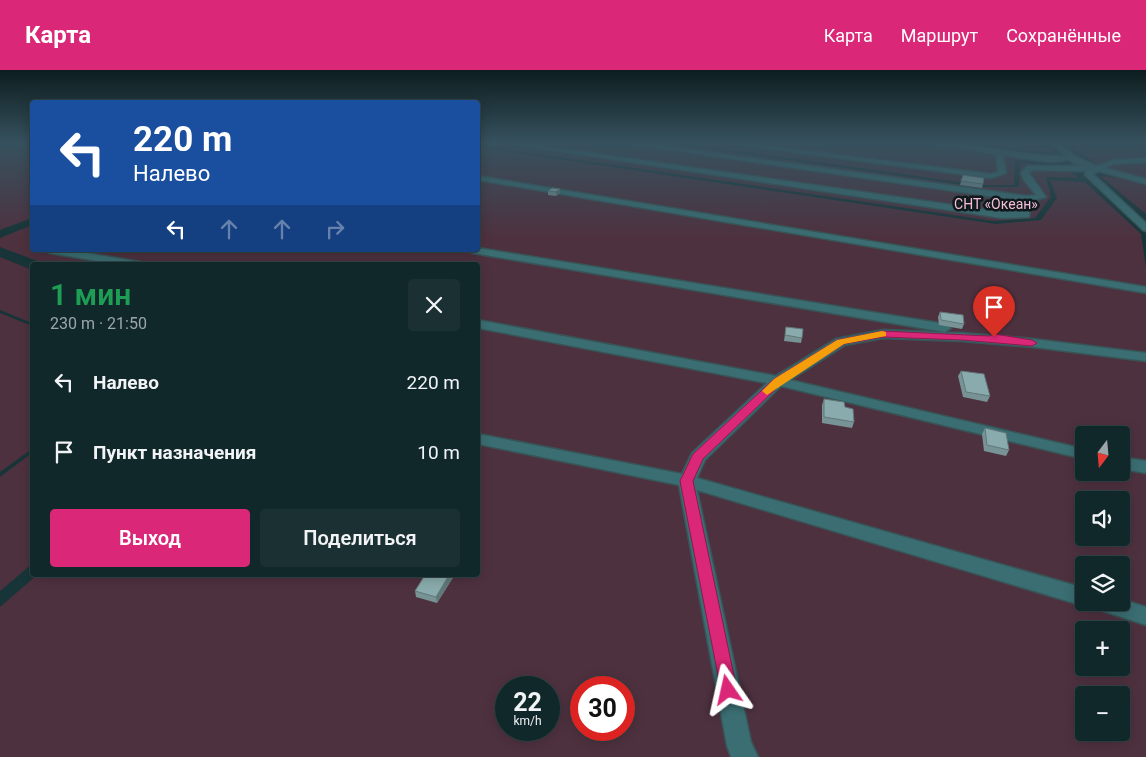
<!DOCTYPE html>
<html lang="ru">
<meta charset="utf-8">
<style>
body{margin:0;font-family:Roboto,sans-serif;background:#1a3032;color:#f1f3f6;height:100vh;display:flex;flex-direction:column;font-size:19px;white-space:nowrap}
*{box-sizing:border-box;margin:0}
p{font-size:16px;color:#9ca6a8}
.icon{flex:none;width:28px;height:28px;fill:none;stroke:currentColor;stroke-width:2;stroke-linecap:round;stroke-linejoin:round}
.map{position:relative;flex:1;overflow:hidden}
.drawer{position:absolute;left:30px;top:192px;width:450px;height:315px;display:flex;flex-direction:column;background:#11282a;border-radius:5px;box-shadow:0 2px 12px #0003,0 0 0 1px #304447}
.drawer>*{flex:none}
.banner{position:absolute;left:30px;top:30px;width:450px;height:152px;border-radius:5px;box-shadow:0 2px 12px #0003,0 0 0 1px #304447;background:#1a4fa0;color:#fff;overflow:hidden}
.needle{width:32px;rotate:196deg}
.buttons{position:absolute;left:1075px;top:356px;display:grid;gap:10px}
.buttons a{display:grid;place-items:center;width:55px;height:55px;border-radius:5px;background:#11282a;box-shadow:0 2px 12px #0003,0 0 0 1px #304447;font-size:25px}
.speed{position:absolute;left:495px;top:606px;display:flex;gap:10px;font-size:25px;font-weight:700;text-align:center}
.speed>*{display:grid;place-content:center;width:65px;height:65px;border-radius:50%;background:#11282a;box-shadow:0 2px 12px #0003,0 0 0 1px #304447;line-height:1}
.speed small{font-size:12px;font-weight:400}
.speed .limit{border:8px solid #d22;background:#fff;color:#111}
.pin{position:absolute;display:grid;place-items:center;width:42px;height:42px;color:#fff;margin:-51px -21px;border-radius:50% 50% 50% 0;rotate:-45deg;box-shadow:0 0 5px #0007}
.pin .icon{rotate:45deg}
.me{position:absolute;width:55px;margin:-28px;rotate:349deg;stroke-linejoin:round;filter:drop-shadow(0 0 4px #0008)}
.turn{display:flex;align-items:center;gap:18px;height:105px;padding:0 20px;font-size:22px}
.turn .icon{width:65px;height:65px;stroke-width:2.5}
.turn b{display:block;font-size:35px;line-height:42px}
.lanes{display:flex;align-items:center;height:48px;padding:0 20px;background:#0003;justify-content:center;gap:25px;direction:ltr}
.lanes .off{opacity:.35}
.round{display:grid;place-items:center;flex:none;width:52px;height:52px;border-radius:5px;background:#1a3032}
.head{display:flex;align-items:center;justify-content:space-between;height:85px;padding:0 20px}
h1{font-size:30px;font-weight:600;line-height:38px;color:#1e9e55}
.action{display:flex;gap:10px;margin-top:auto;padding:10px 20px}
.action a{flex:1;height:58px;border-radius:5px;background:#db2777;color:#fff;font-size:20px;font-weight:600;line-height:58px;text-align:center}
.action a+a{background:#1a3032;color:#f1f3f6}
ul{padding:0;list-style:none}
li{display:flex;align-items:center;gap:15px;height:70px;padding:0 20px}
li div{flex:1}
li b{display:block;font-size:19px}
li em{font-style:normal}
header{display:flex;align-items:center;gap:30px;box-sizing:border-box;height:70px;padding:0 25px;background:#db2777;color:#fff}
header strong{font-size:24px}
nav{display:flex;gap:28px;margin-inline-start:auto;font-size:18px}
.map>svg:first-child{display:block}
</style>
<header>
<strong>Карта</strong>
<nav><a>Карта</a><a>Маршрут</a><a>Сохранённые</a></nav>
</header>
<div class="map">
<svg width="1146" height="687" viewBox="0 0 1146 687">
<rect width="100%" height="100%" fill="#173538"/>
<!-- green -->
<path fill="#4e313f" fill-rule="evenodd" d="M 0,72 L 32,72 L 32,148 L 0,160 Z
M 478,72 L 661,72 L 978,117 L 1019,117 L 1020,93 L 1064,96 L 1079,108 L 1046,107 L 1051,127 L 1035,148 L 994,151 L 478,75 Z
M 675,72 L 917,72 L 1057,86 L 1064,93 L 1015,90 L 1014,115 L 980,115 Z
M 957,72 L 1043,72 L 1055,83 Z
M 1146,72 L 1146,109 L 1097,94 L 1065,74 Z
M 478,77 L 996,154 L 1041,150 L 1057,128 L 1050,110 L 1085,112 L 1141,164 L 1146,198 L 1146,687 L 0,687 L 0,537 L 37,505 L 478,505 L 478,195 L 48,195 L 0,177 L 0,168 L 32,155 L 32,180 L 478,180 ZM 1084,365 L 1121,365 L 1121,402 L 1084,402 ZM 1084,430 L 1121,430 L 1121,468 L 1084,468 ZM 1084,495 L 1121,495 L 1121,532 L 1084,532 ZM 1084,560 L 1121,560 L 1121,598 L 1084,598 ZM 506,618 L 549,618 L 549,660 L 506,660 ZM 581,618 L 624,618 L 624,660 L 581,660 ZM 1084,625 L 1121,625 L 1121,662 L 1084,662 Z
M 1100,106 L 1122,108 L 1146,116 L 1146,144 Z
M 0,187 L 32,200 L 32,253 L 0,240 Z
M 0,243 L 32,256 L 32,379 L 0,402 Z
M 32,383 L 32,494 L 0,521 L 0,407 Z"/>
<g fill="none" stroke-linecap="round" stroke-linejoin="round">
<defs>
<path id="minor" d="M 497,72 L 515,72 L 1002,142 L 1022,142 L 1023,131 L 616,72 L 635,72 L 1027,126 L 1036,125 L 1024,110 L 1021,103 L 1027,96 L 1082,96 L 1070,91 L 1051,72 L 1058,72 L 1076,87 L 1097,96 L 1113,90 L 1146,88 L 1146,92 L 1114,94 L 1105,98 L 1146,109 L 1146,114 L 1099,101 L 1093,104 L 1146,153 L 1146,161 L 1143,160 L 1085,105 L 1086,101 L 1032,100 L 1029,103 L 1046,127 L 1031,131 L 1029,147 L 1002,148 Z
M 717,72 L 737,72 L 991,104 L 998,102 L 996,84 L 923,72 C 962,72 999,80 1038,85 C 1047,87 1060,84 1068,89 C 1057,96 1017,87 1003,85 L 1006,103 L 991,108 Z
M 478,106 L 1146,217 L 1146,223 L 478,110 Z
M 478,178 L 945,254 L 951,258 L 945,262 L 473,183 L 468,180 L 478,180 Z
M 45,180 L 68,180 L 140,192 L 145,195 L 121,195 L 50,183 Z
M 478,250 L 776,306 L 836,269 L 883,260 L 962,263 L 1033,269 L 1146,283 L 1146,291 L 1033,277 L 962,271 L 883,268 L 845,275 L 790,310 L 1084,379 L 1084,389 L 781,316 L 705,390 L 697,408 L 1084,518 L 1084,532 L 1121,532 L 1121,529 L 1146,537 L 1146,555 L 1094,538 L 1091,533 L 1084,536 L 697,420 L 751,672 L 758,687 L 731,687 L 727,676 L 679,415 L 478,374 L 478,364 L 682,404 L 692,383 L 767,313 L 478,258 Z
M 1121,387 L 1146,391 L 1146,403 L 1121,399 Z"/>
</defs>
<!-- minor casing -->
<use href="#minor" stroke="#385457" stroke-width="3"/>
<!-- minor -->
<use href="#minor" fill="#3a6e72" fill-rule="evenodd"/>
</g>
<!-- wall -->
<path fill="#779395" d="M 963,105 L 983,114 L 982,118 L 960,115 Z
M 560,119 L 560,123 L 556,126 L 548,125 L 548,121 Z
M 940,242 L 964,254 L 962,259 L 939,255 L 938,247 Z
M 786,257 L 802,268 L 801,273 L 784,271 Z
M 961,301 L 990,326 L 987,332 L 963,327 L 958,306 Z
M 824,329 L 845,337 L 854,352 L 852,358 L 822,353 L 822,335 Z
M 985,358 L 1009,380 L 1006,386 L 984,381 L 982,364 Z
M 454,506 L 437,533 L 416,527 L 415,521 Z"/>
<!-- shaded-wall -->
<path fill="#617879" d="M 560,119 L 560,123 L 556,126 L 556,122 Z
M 449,505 L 453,505 L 454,506 L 437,533 L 436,527 Z"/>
<!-- building -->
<path fill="#8aabad" stroke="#617879" d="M 963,105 L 984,108 L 983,114 L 961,111 Z
M 552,118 L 560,119 L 556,122 L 548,121 Z
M 940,242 L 963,245 L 964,254 L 941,250 Z
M 786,257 L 803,259 L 802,268 L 785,265 Z
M 961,301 L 984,304 L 990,326 L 966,322 Z
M 824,329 L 844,332 L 845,337 L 853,339 L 854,352 L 824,347 Z
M 985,358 L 1006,363 L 1009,380 L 987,375 Z
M 425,505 L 449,505 L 436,527 L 415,521 Z"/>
<!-- sky -->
<linearGradient id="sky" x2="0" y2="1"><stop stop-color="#0d1d1f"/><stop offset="0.43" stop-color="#36515e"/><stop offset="1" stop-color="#36515e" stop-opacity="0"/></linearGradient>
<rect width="1146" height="168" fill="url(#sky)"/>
<!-- route -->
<path fill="#db2777" stroke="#8e194d" d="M 883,261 L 989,266 L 994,264 L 1032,270 L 1037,273 L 1032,276 L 962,270 L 883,267 L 844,274 L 781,314 L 703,389 L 693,411 L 737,620 L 734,626 L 728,628 L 722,626 L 680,411 L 693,384 L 774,309 L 837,270 Z"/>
<!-- slow -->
<path fill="#f59e0b" d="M 882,261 L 886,262 L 886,266 L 844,274 L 767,325 L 762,321 L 774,309 L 837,270 Z"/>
<g text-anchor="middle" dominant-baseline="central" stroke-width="5" stroke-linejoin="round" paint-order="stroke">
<!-- far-park labels -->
<g font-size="14" fill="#f8bdd9" stroke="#0e1a1b">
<text x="996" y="134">СНТ «Океан»</text>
</g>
</g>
</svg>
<div class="buttons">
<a><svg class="needle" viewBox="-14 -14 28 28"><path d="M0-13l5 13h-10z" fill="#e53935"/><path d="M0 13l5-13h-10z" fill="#9ca6a8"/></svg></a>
<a><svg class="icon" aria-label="sound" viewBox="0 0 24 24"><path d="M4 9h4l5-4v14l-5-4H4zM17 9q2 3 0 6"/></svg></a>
<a><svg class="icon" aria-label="layers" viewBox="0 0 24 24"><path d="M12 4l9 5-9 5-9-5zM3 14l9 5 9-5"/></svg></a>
<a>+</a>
<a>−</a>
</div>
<div class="speed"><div>22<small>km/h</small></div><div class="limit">30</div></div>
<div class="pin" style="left:994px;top:267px;background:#d93025"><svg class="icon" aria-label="arrive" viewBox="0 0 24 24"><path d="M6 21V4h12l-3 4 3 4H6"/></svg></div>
<svg class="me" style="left:728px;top:620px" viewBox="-20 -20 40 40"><path d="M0-17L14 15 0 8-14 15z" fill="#db2777" stroke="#fff" stroke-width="4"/></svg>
<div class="banner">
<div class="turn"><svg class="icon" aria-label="left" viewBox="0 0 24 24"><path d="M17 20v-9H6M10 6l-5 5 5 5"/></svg><div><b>220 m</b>Налево</div></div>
<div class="lanes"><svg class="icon" aria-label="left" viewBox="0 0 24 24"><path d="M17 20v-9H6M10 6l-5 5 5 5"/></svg><svg class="icon off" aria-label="ahead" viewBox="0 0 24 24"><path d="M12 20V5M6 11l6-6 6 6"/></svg><svg class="icon off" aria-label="ahead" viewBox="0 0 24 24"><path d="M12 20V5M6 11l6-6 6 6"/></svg><svg class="icon off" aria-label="right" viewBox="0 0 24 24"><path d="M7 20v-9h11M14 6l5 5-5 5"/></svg></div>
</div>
<section class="drawer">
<div class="head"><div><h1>1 мин</h1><p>230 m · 21:50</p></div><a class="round"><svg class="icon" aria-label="close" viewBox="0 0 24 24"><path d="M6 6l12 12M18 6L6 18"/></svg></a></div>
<ul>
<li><svg class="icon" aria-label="left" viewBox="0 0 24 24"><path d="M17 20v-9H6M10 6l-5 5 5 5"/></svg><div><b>Налево</b></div><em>220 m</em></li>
<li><svg class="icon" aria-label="arrive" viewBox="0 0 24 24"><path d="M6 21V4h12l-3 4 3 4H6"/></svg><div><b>Пункт назначения</b></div><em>10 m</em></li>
</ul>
<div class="action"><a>Выход</a><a>Поделиться</a></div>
</section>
</div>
